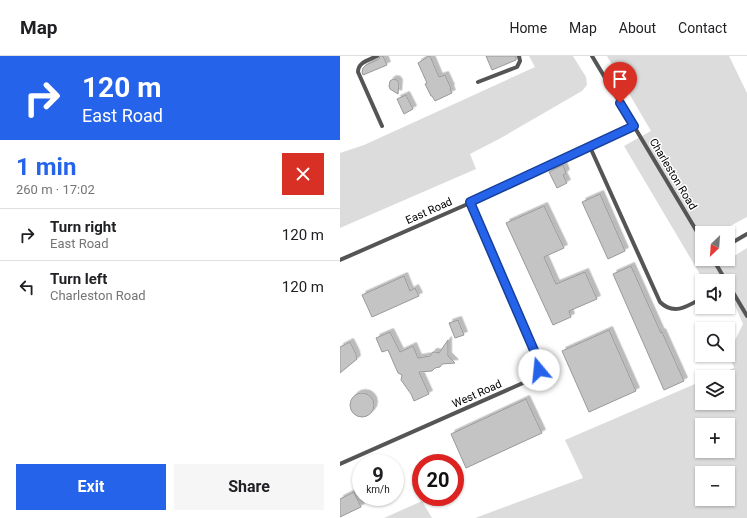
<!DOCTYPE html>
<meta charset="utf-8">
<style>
body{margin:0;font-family:Roboto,sans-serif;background:#f6f6f6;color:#202124;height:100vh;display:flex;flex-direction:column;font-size:15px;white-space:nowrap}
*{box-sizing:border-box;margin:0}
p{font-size:13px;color:#757577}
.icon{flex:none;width:22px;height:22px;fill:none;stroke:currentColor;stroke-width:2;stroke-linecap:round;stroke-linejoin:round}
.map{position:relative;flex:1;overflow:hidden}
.drawer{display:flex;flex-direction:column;background:#fff;width:340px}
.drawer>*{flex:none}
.guide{background:#2563eb;color:#fff;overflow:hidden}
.needle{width:26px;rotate:205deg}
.fabs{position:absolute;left:355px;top:170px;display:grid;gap:8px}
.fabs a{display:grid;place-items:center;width:40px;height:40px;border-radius:0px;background:#fff;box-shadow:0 1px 3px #0004;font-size:20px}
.speed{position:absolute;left:12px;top:398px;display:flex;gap:8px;font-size:20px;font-weight:700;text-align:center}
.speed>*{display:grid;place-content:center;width:52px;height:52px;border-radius:50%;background:#fff;box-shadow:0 1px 3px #0004;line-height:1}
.speed small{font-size:10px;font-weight:400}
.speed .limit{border:6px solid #d22;background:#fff;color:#111}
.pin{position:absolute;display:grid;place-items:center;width:34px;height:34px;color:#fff;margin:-41px -17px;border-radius:50% 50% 50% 0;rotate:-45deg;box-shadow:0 0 4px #0007}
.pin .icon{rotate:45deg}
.me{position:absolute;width:44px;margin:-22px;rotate:343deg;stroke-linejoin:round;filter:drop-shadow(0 0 3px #0008)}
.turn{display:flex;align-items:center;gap:14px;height:84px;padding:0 16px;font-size:18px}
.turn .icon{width:52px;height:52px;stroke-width:2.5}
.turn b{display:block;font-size:28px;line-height:34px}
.round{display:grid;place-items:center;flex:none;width:42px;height:42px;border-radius:0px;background:#f6f6f6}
.headline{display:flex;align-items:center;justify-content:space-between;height:68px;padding:0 16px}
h1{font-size:24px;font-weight:700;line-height:30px;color:#2563eb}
.button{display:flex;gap:8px;margin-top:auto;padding:8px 16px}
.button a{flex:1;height:46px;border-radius:0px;background:#2563eb;color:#fff;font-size:16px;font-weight:700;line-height:46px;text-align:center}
.button a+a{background:#f6f6f6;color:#202124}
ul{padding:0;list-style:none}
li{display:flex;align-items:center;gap:12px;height:52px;padding:0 16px;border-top:1px solid #e0e0e0}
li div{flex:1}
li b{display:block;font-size:15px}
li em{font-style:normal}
header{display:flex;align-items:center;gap:24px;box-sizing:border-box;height:56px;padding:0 20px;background:#fff;border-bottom:1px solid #e0e0e0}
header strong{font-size:19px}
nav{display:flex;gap:22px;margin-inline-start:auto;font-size:14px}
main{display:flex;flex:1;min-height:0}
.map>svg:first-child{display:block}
</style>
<header>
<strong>Map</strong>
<nav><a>Home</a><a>Map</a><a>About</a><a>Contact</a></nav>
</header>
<main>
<section class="drawer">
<div class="guide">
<div class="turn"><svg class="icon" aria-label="right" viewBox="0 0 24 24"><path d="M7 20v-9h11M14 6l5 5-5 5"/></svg><div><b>120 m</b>East Road</div></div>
</div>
<div class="headline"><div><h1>1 min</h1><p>260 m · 17:02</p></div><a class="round" style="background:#d93025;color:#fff"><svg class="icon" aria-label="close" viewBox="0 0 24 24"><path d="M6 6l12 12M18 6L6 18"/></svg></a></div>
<ul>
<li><svg class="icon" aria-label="right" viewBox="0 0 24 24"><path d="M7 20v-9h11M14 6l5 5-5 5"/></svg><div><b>Turn right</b><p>East Road</p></div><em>120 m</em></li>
<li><svg class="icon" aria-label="left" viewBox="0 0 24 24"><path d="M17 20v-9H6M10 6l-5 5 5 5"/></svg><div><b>Turn left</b><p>Charleston Road</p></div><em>120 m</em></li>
</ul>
<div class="button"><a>Exit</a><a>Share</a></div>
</section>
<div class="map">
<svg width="407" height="462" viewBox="0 0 407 462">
<defs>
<filter id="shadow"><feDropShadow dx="3.5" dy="-3.5" stdDeviation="0" flood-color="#0004"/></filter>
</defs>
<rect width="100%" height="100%" fill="#fff"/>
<!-- green -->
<path fill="#dcdcdc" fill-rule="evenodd" d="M 189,0 L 233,0 L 246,21 L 247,29 L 242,35 L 159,83 L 130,98 L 136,113 L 0,172 L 0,97 L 24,89 L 195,11 Z
M 267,0 L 389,0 L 407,37 L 407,161 L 377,177 L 362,177 L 362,203 L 373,203 L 378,210 L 407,192 L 407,462 L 135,462 L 243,422 L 225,384 L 362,325 L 362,347 L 388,347 L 388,321 L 372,321 L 394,312 L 389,296 L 403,268 L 391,240 L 388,238 L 388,225 L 364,225 L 284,90 L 311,75 ZM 362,369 L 388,369 L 388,395 L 362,395 ZM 362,417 L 388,417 L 388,443 L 362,443 Z
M 82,445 L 92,462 L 44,462 Z"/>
<!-- building -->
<path fill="#c4c4c4" stroke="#999" filter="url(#shadow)" d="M 40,0 L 43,0 L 47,9 L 23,19 L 22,16 L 23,12 L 26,9 L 39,3 Z
M 89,0 L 90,0 L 99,21 L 105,19 L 111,32 L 110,33 L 112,37 L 95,45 L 92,40 L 91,40 L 85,28 L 87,27 L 78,7 Z
M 146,0 L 176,0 L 176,4 L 152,14 Z
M 53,23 L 57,24 L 59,27 L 58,38 L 50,33 L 49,30 L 50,25 Z
M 66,39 L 73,53 L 64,58 L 57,43 Z
M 223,109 L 226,117 L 223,119 L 227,127 L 217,132 L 209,116 Z
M 260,138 L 285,195 L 268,203 L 242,146 Z
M 204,150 L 224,192 L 204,201 L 216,228 L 245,216 L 257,243 L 229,255 L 231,261 L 213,269 L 166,167 Z
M 291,210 L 321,277 L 322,276 L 344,325 L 324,334 L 273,218 Z
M 64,220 L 70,235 L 75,232 L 79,240 L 32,261 L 22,239 Z
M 118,264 L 124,279 L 115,282 L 109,267 Z
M 269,274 L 296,335 L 249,356 L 222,295 Z
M 50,276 L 60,296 L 73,290 L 78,302 L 90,300 L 93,296 L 95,296 L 99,297 L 108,284 L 108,300 L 115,307 L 102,308 L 100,311 L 95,312 L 92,315 L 79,316 L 89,338 L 74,345 L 71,338 L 61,324 L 62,319 L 58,317 L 48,294 L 42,296 L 36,282 Z
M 10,286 L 16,298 L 16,299 L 17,303 L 0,317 L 0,291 Z
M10 349a12 12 0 1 1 24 0a12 12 0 1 1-24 0Z
M 186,343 L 202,377 L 126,412 L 111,378 Z
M 14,436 L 21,451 L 0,461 L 0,443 Z"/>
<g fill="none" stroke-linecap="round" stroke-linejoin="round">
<!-- lane -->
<path stroke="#555" stroke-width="4" d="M 37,0 C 29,4 18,6 18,16 L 42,70
M 252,0 L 362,184
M 138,26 L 177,11 L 180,5 L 179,0
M 250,91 L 320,246 C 334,260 348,250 362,242
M 388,189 L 407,178
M 373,203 L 386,225
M 0,204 L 130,147 L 294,70
M 388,228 L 407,260
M 0,408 L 192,323 C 198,319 200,313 199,306 L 130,147"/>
</g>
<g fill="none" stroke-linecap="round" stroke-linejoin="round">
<defs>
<path id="route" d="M 199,314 L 199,306 L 130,146 L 294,70 L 280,47"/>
</defs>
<!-- route casing -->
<use href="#route" stroke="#184099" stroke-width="10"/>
<!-- route -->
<use href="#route" stroke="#2563eb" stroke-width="7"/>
</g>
<g text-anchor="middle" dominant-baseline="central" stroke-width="3" stroke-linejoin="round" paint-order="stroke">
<!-- street labels -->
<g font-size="11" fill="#000" stroke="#fff">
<text transform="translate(333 118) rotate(59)">Charleston Road</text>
<text transform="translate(89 155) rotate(-24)">East Road</text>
<text transform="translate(137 338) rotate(-24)">West Road</text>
</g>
</g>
</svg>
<div class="fabs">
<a><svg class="needle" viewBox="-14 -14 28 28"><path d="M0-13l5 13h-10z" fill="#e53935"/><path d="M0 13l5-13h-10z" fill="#757577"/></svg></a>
<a><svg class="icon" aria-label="sound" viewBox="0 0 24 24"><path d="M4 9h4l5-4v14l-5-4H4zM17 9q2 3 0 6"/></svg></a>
<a><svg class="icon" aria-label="search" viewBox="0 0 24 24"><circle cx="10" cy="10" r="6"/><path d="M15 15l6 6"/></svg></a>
<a><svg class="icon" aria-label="layers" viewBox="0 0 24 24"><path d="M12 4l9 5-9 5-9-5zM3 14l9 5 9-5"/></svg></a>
<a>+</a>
<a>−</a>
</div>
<div class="speed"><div>9<small>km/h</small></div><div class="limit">20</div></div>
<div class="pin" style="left:280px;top:47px;background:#d93025"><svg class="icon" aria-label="arrive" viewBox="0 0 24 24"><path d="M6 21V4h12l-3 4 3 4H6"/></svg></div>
<svg class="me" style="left:199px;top:314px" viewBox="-20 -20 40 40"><circle r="19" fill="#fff"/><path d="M0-13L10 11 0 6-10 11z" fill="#2563eb"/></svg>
</div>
</main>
